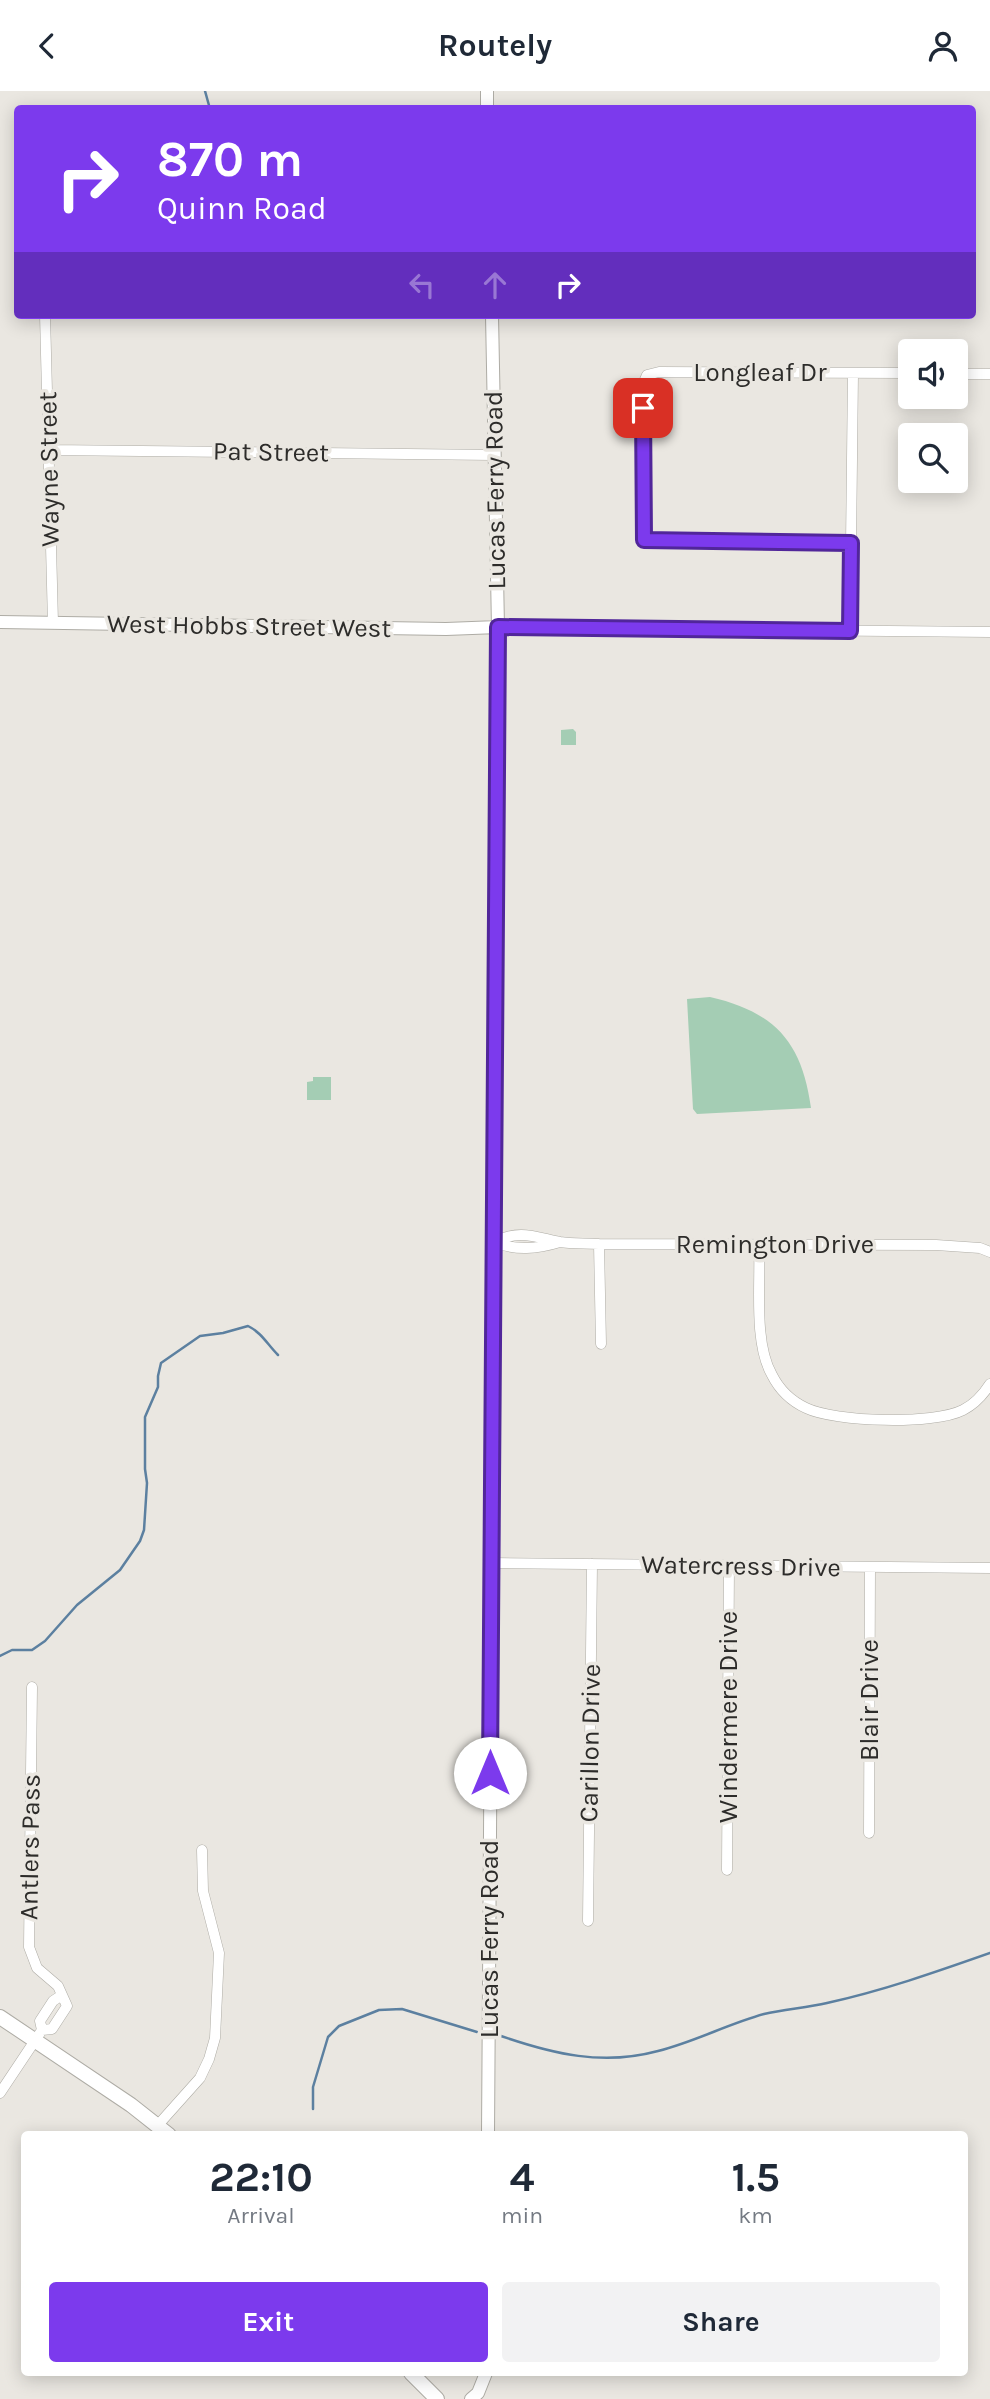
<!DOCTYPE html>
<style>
body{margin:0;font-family:Karla,sans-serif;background:#f2f2f3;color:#1f2937;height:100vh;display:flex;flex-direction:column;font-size:26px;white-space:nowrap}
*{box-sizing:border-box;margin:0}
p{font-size:23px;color:#747a83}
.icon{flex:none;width:38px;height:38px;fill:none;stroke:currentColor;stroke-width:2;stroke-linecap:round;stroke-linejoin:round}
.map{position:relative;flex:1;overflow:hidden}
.panel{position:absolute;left:21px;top:2040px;width:947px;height:245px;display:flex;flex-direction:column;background:#fff;border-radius:7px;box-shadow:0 4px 18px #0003}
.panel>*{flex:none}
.top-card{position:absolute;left:14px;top:14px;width:962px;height:214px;border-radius:7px;box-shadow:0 4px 18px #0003;background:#7c3aed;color:#fff;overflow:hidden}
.controls{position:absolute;left:898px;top:248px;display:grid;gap:14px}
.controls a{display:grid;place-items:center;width:70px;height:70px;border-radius:7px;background:#fff;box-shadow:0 4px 18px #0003;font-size:35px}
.pin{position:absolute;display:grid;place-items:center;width:60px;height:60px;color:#fff;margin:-30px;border-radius:14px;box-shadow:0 4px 10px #0006}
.me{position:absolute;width:77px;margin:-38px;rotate:0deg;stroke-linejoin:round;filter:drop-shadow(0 0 5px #0008)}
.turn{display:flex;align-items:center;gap:24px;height:147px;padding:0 28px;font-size:32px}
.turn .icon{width:91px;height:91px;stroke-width:2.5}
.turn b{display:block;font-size:49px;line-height:60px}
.lanes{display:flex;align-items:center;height:66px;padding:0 28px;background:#0003;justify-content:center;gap:35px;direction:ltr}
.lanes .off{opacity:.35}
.eta{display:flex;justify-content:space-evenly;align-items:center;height:119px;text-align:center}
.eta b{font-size:42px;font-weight:700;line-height:49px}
.button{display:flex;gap:14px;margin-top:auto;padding:14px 28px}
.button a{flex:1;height:80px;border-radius:7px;background:#7c3aed;color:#fff;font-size:28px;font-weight:700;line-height:80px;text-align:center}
.button a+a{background:#f2f2f3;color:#1f2937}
header{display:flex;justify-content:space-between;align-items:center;height:91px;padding:0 28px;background:#fff;font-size:32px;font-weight:700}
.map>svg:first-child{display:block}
</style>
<header><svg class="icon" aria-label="back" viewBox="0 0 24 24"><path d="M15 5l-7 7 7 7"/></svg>Routely<svg class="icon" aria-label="person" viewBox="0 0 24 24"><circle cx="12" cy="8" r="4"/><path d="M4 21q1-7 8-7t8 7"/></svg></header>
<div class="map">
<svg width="990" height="2308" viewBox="0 0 990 2308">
<rect width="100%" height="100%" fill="#eae7e1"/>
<!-- green -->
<path fill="#a4cdb4" d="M 573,638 L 576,641 L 576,654 L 561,654 L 561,639 Z
M 710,906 C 775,921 802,951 811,1017 L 697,1023 L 693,1018 L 687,908 Z
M 313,986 L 331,986 L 331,1009 L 307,1009 L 307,991 L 313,990 Z"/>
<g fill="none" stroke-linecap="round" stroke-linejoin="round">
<!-- stream -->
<path stroke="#5c80a0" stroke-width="2.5" d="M 205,0 L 210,18
M 0,1565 L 12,1559 L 32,1559 L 45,1550 L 77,1514 L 120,1479 L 140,1450 L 144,1439 L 147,1392 L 145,1378 L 145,1326 L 158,1296 L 158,1285 L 161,1272 L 200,1245 L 223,1242 L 248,1235 C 262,1242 267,1253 278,1264
M 501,1945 C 553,1963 603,1975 658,1960 C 694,1951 728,1933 764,1923 C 784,1918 806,1917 827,1912 C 882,1900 936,1881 990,1862
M 313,2018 L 313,1996 L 328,1946 L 339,1935 L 379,1919 L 402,1918 L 477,1941"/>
<defs>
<path id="minor" d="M 45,224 L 53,532
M 956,283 L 990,283
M 49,359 L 494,364
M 851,452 L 644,449 L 643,293 L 647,284 L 659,281 L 910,282
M 498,536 L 990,541
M 850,540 L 853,282
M 494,1151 C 519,1138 535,1146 560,1151 C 572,1153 586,1152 599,1153 L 936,1154 L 980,1157 L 990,1161
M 494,1151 C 516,1160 537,1158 560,1151
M 759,1152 C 761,1191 753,1251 772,1284 C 779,1298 791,1310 806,1317 C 835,1331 934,1334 963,1319 C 975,1313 983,1304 990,1293
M 599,1153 L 601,1253
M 492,1472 L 990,1477
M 32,1596 L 29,1856 L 37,1877 L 58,1895 L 67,1915 L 52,1938 L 42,1939
M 869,1742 L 870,1476
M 727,1779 L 729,1474
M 588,1830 L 592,1473
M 0,2002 L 42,1939 L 40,1930 L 53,1910 L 62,1904
M 158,2034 L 200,1987 L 209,1968 L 215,1947 L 219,1862 L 203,1800 L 202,1759"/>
<path id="tertiary" d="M 487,0 L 487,18
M 0,531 L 446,538 L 498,536
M 488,2044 L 498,536 L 492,224
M 471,2308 L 478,2302 L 486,2282"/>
<path id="secondary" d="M 0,1926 L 131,2014 L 169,2044
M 411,2282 L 437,2308"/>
</defs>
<!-- minor casing -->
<use href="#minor" stroke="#aeaca5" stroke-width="11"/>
<!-- tertiary casing -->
<use href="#tertiary" stroke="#aeaca5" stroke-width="14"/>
<!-- secondary casing -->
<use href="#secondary" stroke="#aeaca5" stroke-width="16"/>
<!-- minor -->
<use href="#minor" stroke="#fff" stroke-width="10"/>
<!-- tertiary -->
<use href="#tertiary" stroke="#fff" stroke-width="12"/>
<!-- secondary -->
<use href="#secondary" stroke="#fff" stroke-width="14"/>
</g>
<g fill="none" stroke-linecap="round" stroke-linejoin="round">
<defs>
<path id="route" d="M 490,1682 L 498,536 L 850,540 L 851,452 L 644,449 L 643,317"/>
</defs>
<!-- route casing -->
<use href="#route" stroke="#51269a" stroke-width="18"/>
<!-- route -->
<use href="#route" stroke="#7c3aed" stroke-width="12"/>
</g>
<g text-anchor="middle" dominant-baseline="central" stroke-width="7" stroke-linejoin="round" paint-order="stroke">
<!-- street labels -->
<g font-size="26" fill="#2d2c2a" stroke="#eae7e1">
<text x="760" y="281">Longleaf Dr</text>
<text transform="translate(271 361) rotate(1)">Pat Street</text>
<text transform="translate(49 378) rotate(-91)">Wayne Street</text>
<text transform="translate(495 399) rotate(-91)">Lucas Ferry Road</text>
<text transform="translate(249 535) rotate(1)">West Hobbs Street West</text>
<text x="775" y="1153">Remington Drive</text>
<text transform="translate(741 1475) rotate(1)">Watercress Drive</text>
<text transform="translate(869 1609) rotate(-90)">Blair Drive</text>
<text transform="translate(728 1626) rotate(-90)">Windermere Drive</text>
<text transform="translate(590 1652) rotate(-89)">Carillon Drive</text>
<text transform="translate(30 1756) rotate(-89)">Antlers Pass</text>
<text transform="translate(489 1848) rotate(-90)">Lucas Ferry Road</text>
</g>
</g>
</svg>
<div class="controls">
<a><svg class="icon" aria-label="sound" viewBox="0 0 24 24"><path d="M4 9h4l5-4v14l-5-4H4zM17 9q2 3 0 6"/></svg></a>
<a><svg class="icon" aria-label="search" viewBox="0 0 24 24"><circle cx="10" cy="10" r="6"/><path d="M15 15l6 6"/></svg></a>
</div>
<div class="pin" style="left:643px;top:317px;background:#d93025"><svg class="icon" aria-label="arrive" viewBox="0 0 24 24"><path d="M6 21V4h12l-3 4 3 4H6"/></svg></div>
<svg class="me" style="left:490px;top:1682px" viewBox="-20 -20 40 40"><circle r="19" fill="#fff"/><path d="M0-13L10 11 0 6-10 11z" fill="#7c3aed"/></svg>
<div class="top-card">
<div class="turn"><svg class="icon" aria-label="right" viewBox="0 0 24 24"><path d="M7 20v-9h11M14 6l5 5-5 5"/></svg><div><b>870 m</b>Quinn Road</div></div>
<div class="lanes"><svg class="icon off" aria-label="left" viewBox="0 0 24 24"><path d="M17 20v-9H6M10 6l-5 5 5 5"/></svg><svg class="icon off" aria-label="ahead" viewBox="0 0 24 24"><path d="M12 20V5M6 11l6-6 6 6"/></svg><svg class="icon" aria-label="right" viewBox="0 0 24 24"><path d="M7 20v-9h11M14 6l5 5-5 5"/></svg></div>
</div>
<section class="panel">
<div class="eta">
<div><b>22:10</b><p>Arrival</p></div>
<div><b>4</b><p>min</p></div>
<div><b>1.5</b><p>km</p></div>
</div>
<div class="button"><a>Exit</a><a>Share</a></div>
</section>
</div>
